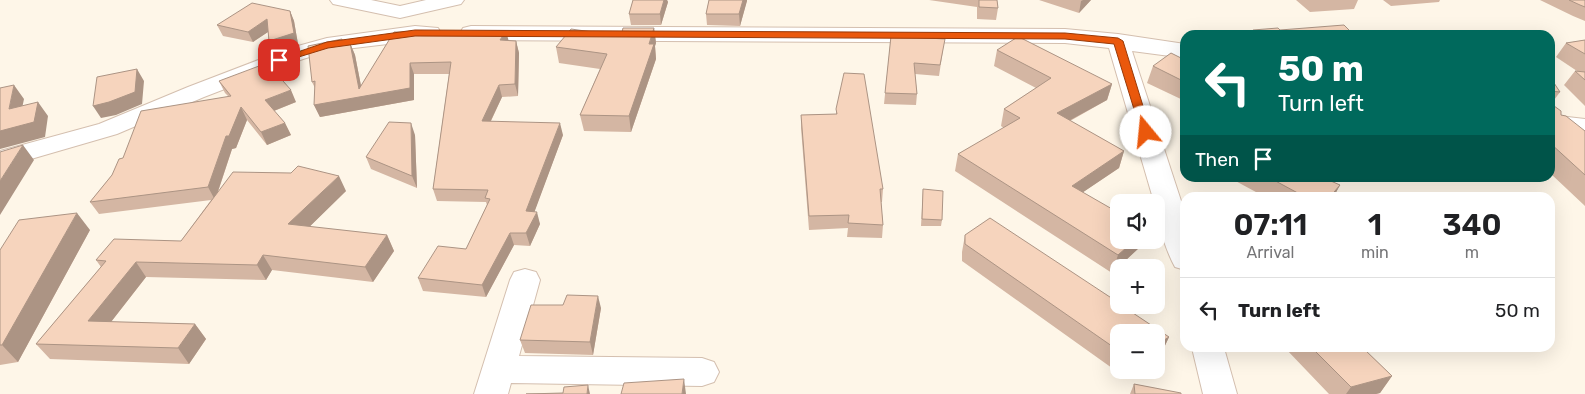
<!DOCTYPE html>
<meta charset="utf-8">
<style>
body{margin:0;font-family:Rubik,sans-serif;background:#f2f2f2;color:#202124;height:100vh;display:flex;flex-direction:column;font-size:19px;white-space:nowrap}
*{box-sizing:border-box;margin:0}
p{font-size:16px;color:#757577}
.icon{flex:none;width:28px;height:28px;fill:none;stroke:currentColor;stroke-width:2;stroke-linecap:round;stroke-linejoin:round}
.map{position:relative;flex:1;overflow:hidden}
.side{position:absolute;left:1180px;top:192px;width:375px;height:160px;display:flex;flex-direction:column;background:#fff;border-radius:15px;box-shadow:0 5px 20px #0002}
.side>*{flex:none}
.hud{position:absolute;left:1180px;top:30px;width:375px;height:152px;border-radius:15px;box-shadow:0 5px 20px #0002;background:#00695c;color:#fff;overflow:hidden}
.fabs{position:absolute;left:1110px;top:194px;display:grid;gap:10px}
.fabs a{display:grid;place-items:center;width:55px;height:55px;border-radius:10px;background:#fff;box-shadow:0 5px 20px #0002;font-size:25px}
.pin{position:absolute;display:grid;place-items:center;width:42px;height:42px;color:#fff;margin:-21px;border-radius:10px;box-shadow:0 2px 8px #0006}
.me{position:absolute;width:55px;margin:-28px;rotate:343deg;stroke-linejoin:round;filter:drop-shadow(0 0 4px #0008)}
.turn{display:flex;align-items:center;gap:18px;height:105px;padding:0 15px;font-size:22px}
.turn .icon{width:65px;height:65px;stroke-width:2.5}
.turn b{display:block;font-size:35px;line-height:42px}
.then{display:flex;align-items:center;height:48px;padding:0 15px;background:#0003;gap:10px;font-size:19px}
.eta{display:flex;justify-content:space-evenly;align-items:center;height:85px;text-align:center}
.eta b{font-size:30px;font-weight:600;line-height:35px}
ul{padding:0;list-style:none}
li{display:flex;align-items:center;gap:15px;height:65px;padding:0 15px;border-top:1px solid #e0e0e0}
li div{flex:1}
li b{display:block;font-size:19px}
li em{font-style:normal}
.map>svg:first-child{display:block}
</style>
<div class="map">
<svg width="1585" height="394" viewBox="0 0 1585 394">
<rect width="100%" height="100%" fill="#fef6e8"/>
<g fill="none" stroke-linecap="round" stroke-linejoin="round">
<defs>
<path id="minor" d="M 330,0 L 371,0 L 400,6 L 426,0 L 464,0 L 461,4 L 400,18 L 333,4 Z
M 415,26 L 438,28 L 441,33 L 438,38 L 329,51 L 303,59 L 204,97 L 117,134 L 0,168 L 0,151 L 99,124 L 188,87 L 287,49 L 327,38 Z
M 471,26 L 1065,29 L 1118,34 L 1185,44 L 1185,58 L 1132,51 L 1185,213 L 1185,270 L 1175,267 C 1166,251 1156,220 1156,202 L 1154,202 L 1109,48 L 1065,43 L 471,40 L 463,38 L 460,33 L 463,28 Z
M 1550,115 L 1585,119 L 1585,135 L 1550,131 Z
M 525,269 L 536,272 L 540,280 L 519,356 L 702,358 L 714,362 L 719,372 L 714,382 L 702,386 L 511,383 L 508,394 L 474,394 L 510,280 L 514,272 Z
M 1192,348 L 1224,348 L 1237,394 L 1203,394 Z"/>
</defs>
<!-- minor casing -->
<use href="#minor" stroke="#d4bfaf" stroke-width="2"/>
<!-- minor -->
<use href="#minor" fill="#fff" fill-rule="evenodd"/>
</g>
<!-- wall -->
<path fill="#d4b6a3" d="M 633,0 L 667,0 L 668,2 L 661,25 L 631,25 L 629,14 Z
M 709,0 L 747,0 L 740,26 L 707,25 L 706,14 Z
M 929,0 L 997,0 L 998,8 L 996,20 L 977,19 L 977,7 Z
M 1039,0 L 1091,0 L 1079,13 Z
M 1296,0 L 1358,0 L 1354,9 L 1310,12 Z
M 1383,0 L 1440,0 L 1439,2 L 1391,6 Z
M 1540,0 L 1585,0 L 1585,21 L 1573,16 Z
M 290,11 L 294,21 L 298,44 L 274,52 L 269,41 L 268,32 L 253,42 L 223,36 L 217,25 Z
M 654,28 L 656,43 L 655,46 L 656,59 L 631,132 L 584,131 L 580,115 L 600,69 L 559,63 L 556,47 L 621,36 Z
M 1253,30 L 1280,30 L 1354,35 L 1251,35 Z
M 394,32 L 516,41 L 519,53 L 518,96 L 502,97 L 491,121 L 563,135 L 534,212 L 540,224 L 530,246 L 514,245 L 486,297 L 423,291 L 418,278 L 466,249 L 487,205 L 486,202 L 437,201 L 433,189 L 449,74 L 414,74 L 414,100 L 320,117 L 314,105 L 315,88 L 312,82 L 344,45 L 350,43 L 355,55 L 361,86 Z
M 891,36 L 943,50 L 939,76 L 915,74 L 917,94 L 916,105 L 884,104 Z
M 1585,40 L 1585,106 L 1564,85 L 1575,71 L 1577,71 L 1556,57 L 1566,43 Z
M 997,50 L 1112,84 L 1107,100 L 1070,121 L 1124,151 L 1119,168 L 1083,192 L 1119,240 L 1143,240 L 1140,247 L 1112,273 L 955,171 L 958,154 L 1004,128 L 1001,126 L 1004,109 L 1036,88 L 994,66 Z
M 1185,60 L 1185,101 L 1147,83 L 1153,66 Z
M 1550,77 L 1560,92 L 1551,104 L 1561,115 L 1585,131 L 1585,206 L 1550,173 Z
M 219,81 L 296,102 L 274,111 L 285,123 L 291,135 L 267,145 L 247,120 L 236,148 L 232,149 L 218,192 L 346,191 L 309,227 L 387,235 L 394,251 L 373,282 L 272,270 L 266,280 L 146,277 L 111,322 L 195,324 L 206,339 L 189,364 L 50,359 L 36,344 L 101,267 L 96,260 L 181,241 L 211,200 L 99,214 L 90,202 L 112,175 L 229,97 L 225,93 Z
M 836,109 L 883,189 L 882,202 L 881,202 L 883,225 L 882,238 L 847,237 L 848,228 L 809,230 L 801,128 L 801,115 L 836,114 Z
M 415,135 L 417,188 L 371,169 L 366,157 Z
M 1230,178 L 1324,178 L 1340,185 L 1333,198 L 1267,198 Z
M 923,189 L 942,220 L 941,226 L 921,226 Z
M 90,230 L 18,362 L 0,365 L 0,250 Z
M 965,235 L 1169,337 L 1161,354 L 1119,332 L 1119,370 L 1137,370 L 1126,378 L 962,261 L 962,252 Z
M 601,308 L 593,355 L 525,353 L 520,340 Z
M 1285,348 L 1363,348 L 1392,376 L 1380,393 L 1376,394 L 1329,394 Z
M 1134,384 L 1181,394 L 1130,394 Z"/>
<!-- shaded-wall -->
<path fill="#ac9484" d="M 664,0 L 667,0 L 668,2 L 661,25 L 660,14 Z
M 743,0 L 747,0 L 747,1 L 740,26 L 739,14 Z
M 1083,0 L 1091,0 L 1079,13 L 1081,1 Z
M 290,11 L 294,21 L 298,44 L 274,52 L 269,41 Z
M 267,19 L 271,30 L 253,42 L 248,32 Z
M 654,28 L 656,43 L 655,46 L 656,59 L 631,132 L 629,116 Z
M 506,31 L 509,42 L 500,40 Z
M 516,41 L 519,53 L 518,96 L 515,84 Z
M 350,43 L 355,55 L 363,96 L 410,63 L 414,74 L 414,100 L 320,117 L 314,105 L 359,89 Z
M 137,69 L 144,81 L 142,104 L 116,115 L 101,118 L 93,106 Z
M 1112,84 L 1107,100 L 1052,130 L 1057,113 Z
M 14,85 L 24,99 L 19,123 L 9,109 Z
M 499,85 L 502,97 L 485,133 L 482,121 Z
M 291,90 L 296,102 L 271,112 L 265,100 Z
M 38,102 L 48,116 L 45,137 L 0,149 L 0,131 Z
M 241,107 L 247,120 L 236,148 L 232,149 L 215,200 L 208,187 L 226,136 Z
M 285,123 L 291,135 L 267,145 L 261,132 Z
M 411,123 L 415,135 L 417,188 L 412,176 Z
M 560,123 L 563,135 L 530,224 L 526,211 Z
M 23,145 L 34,160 L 0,215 L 0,181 Z
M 1124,151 L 1119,168 L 1067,203 L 1072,186 Z
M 339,176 L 346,191 L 296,240 L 288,224 Z
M 1340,185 L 1333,198 L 1329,198 Z
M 537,212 L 540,224 L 530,246 L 526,233 Z
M 77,213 L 90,230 L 18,362 L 2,345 Z
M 510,233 L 514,245 L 486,297 L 482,285 Z
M 387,235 L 394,251 L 373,282 L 365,267 Z
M 1135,240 L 1143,240 L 1140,247 L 1112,273 L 1118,255 Z
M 263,255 L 272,270 L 266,280 L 257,265 Z
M 136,262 L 146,277 L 100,336 L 88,321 Z
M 598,296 L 601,308 L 593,355 L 590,342 Z
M 195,324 L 206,339 L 189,364 L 178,348 Z
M 1169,337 L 1161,354 L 1156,357 L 1156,345 Z
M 1129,370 L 1137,370 L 1126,378 Z
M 1392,376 L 1380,393 L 1376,394 L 1346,394 L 1351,387 Z
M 684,379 L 686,394 L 682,394 Z
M 588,385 L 590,394 L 587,394 Z"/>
<!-- building -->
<path fill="#f6d4bd" stroke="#ac9484" d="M 633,0 L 664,0 L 660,14 L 629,14 Z
M 709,0 L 743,0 L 739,14 L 706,14 Z
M 979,0 L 997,0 L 998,8 L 979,7 Z
M 1569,0 L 1585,0 L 1585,7 L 1580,5 Z
M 252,3 L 290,11 L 294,33 L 269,41 L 267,19 L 248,32 L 217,25 Z
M 1344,25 L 1354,35 L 1258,35 L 1253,30 L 1278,28 L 1280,30 Z
M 623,28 L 654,28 L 649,44 L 654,44 L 629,116 L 580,115 L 607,54 L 556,47 L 571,29 L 621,36 Z
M 506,31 L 500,40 L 516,41 L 515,84 L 499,85 L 482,121 L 560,123 L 526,211 L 537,212 L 526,233 L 510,233 L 482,285 L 418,278 L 438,246 L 466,249 L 490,199 L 485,198 L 488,190 L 433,189 L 451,62 L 410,63 L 410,88 L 314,105 L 315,81 L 312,82 L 308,46 L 342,39 L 343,45 L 350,43 L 359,89 L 394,32 Z
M 891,36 L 945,39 L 940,65 L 914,63 L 917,94 L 885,93 Z
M 1016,38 L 1021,38 L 1112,84 L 1057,113 L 1124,151 L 1072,186 L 1119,213 L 1119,240 L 1135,240 L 1118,255 L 958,154 L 1020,118 L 1004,109 L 1051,78 L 997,50 Z
M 1585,40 L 1585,54 L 1566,43 Z
M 1171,53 L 1185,60 L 1185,82 L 1153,66 Z
M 267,63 L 291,90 L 265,100 L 285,123 L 261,132 L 241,107 L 229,136 L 226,136 L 208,187 L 90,202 L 112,175 L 119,159 L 123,158 L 141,111 L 231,96 L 219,81 Z
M 137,69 L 135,92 L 109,102 L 93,106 L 97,77 Z
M 1575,71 L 1585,72 L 1585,80 Z
M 844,73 L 864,74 L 883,189 L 880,189 L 883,225 L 848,223 L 849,215 L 809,216 L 801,115 L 837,114 L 836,109 Z
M 1550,77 L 1560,92 L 1550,91 Z
M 14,85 L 9,109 L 38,102 L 34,122 L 0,131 L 0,88 Z
M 1550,103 L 1561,111 L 1561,115 L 1566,116 L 1585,131 L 1585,175 L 1550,143 Z
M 389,122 L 411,123 L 412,176 L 366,157 Z
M 23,145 L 0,181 L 0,152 Z
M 298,166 L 339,176 L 288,224 L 387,235 L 365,267 L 263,255 L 257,265 L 136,262 L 88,321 L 195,324 L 178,348 L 36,344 L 106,261 L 96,260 L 114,239 L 181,241 L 233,172 L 291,173 Z
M 1270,178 L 1324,178 L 1340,185 L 1329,198 L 1307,198 Z
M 923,189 L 943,191 L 942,220 L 922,219 Z
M 77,213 L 2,345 L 0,345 L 0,250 L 19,220 Z
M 990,218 L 1119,303 L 1119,305 L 1121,305 L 1169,337 L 1156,345 L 1156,332 L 1119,332 L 1119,351 L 965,244 L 965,235 Z
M 567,295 L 598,296 L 590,342 L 520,340 L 531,305 L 563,305 Z
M 1312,348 L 1363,348 L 1392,376 L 1351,387 Z
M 684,379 L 682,394 L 621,394 L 624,383 Z
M 1134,384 L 1181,393 L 1181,394 L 1135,394 Z
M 588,385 L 587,394 L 526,394 L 563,393 L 564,387 Z"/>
<!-- route -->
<path fill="#ea580c" stroke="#983908" d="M 415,30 L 1065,33 L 1118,38 L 1123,41 L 1151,132 L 1146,135 L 1141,132 L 1114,44 L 1065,39 L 415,36 L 328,48 L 279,63 L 274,60 L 327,42 Z"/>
</svg>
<div class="fabs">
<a><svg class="icon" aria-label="sound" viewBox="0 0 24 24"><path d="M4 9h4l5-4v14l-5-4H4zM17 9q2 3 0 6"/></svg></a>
<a>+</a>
<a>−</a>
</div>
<div class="pin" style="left:279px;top:60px;background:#d93025"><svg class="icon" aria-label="arrive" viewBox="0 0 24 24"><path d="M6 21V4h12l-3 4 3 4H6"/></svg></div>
<svg class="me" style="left:1146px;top:132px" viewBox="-20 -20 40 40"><circle r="19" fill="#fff"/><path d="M0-13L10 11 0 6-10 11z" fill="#ea580c"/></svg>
<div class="hud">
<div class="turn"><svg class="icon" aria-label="left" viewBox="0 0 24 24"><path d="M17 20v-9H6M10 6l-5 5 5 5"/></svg><div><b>50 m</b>Turn left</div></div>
<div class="then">Then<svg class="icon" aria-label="arrive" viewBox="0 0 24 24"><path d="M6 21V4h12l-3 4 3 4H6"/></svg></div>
</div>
<section class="side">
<div class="eta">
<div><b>07:11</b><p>Arrival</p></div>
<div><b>1</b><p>min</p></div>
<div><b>340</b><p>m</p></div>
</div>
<ul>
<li><svg class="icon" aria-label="left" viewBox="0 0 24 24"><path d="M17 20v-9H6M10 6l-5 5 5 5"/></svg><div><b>Turn left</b></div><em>50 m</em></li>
</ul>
</section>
</div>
